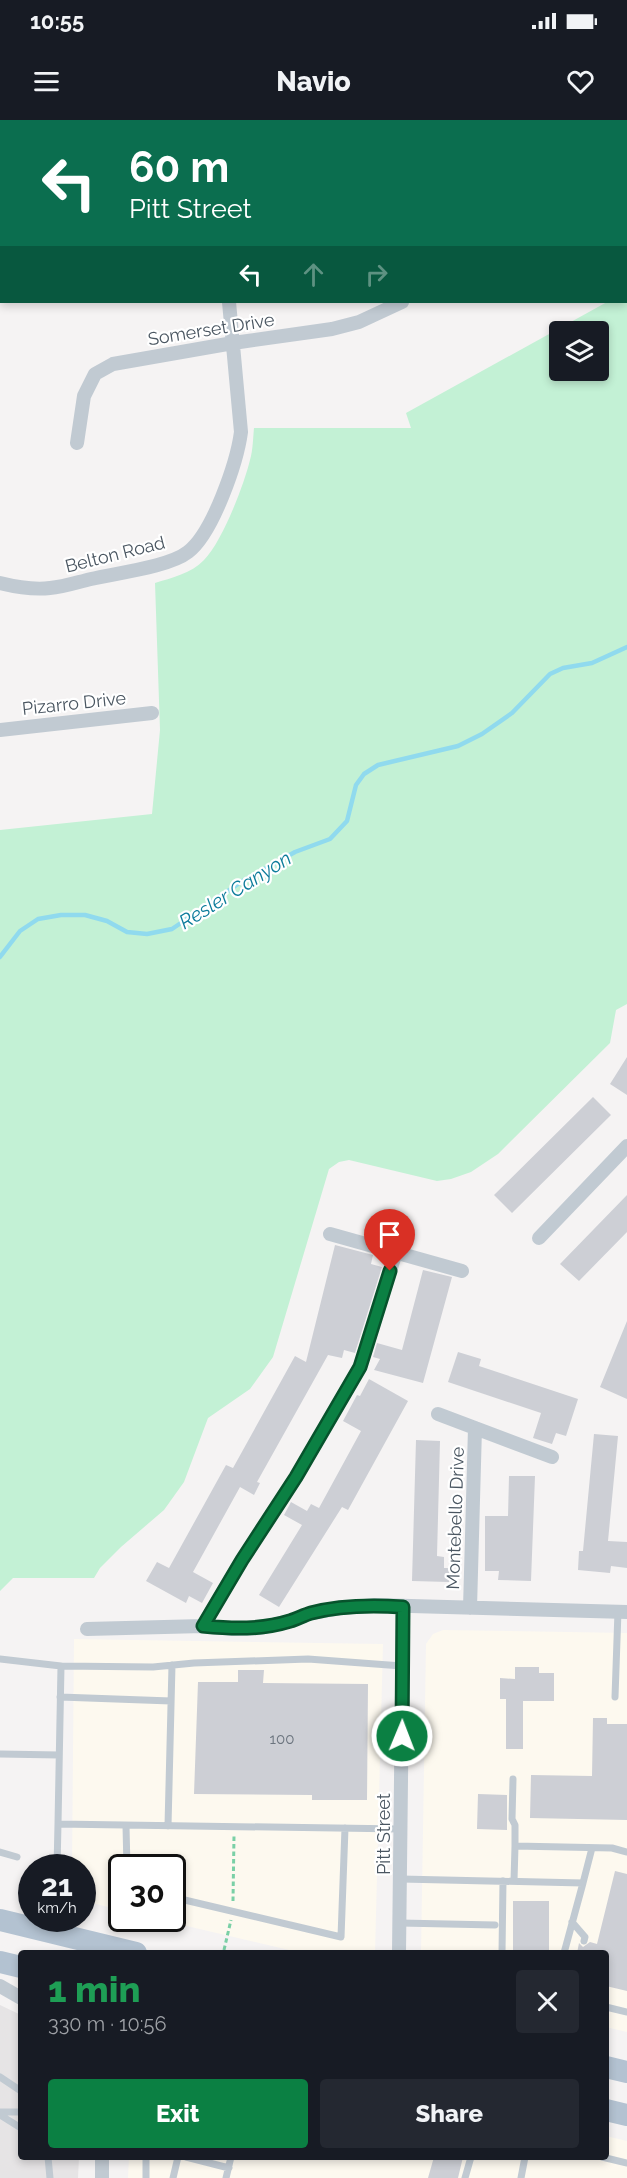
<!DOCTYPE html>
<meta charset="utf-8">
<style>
body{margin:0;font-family:Raleway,sans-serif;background:#242831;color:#f1f3f6;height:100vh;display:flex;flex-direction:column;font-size:22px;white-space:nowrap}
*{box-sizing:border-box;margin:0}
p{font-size:20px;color:#9ea1a6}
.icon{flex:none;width:33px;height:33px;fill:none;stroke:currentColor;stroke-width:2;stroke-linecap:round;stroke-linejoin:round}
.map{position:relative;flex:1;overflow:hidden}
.panel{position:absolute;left:18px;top:1830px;width:591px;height:210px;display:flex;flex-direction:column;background:#171b24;border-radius:6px;box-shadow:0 3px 9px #0003}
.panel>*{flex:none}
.top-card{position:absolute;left:0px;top:0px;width:627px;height:183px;box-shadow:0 3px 9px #0003;background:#0b6e4f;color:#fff;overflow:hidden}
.buttons{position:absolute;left:549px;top:201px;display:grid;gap:12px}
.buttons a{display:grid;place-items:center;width:60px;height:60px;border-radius:6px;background:#171b24;box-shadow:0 3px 9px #0003;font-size:30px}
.speed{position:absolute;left:18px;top:1734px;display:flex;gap:12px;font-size:30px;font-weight:700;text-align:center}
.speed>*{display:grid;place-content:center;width:78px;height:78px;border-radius:50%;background:#171b24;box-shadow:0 3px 9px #0003;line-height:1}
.speed small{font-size:15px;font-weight:400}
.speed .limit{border:3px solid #111;border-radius:9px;background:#fff;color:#111}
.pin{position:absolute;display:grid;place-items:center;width:51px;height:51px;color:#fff;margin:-62px -26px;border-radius:50% 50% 50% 0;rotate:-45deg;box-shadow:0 0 6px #0007}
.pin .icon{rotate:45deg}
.me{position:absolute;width:66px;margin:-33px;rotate:1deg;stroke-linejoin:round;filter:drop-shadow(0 0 4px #0008)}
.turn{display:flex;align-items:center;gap:21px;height:126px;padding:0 30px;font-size:27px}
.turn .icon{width:78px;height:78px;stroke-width:2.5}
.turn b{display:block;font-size:42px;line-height:51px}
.lanes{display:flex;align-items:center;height:57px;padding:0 30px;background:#0003;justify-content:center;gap:30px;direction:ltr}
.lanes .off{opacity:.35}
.round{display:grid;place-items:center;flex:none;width:63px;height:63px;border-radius:6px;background:#242831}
.head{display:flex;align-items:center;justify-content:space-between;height:102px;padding:0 30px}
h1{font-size:36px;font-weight:800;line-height:45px;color:#1e9e55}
.action{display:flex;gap:12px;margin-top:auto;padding:12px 30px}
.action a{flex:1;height:69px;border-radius:6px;background:#0b8043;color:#fff;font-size:24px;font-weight:800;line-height:69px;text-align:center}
.action a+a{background:#242831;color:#f1f3f6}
.status{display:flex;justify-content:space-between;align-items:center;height:42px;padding:0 30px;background:#171b24;direction:ltr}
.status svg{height:16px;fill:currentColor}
header{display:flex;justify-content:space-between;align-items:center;height:78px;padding:0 30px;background:#171b24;font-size:27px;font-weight:800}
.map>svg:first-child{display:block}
</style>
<div class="status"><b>10:55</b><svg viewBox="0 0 49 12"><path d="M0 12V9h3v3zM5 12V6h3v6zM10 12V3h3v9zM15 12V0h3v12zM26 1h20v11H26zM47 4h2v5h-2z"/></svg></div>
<header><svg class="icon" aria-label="menu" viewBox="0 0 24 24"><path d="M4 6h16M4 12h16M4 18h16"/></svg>Navio<svg class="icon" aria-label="heart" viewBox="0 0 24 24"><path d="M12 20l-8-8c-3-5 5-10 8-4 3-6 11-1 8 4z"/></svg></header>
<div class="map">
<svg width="627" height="2058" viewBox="0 0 627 2058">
<rect width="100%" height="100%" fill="#f5f3f3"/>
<!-- commercial -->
<path fill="#fdf9ef" d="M 443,1510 L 627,1513 L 627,1912 L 606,1907 L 606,1833 L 421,1833 L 426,1524 L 433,1514 Z
M 74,1519 L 383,1524 L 375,1833 L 302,1833 L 157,1799 L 172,1798 L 172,1748 L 122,1748 L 121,1790 L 83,1781 L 82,1748 L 72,1748 Z
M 606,2016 L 627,2021 L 627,2058 L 128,2058 L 129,2037 L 606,2037 Z"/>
<!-- education -->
<path fill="#e6e4e5" d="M 0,1885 L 21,1895 L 21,2037 L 79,2037 L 78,2058 L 0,2058 Z"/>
<!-- green -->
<path fill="#c3f1d5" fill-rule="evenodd" d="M 627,171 L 627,884 L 616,890 L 610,923 L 498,1034 L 471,1052 L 451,1059 L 437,1061 L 349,1040 L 339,1042 L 329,1049 L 273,1237 L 250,1269 L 208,1298 L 184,1362 L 164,1390 L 121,1427 L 100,1448 L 94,1458 L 13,1458 L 0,1471 L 0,710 L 152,694 L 160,610 L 155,463 C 171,458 192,453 204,440 C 222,422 244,365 250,340 C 253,330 253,318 254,308 L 411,308 L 406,293 L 607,182 L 626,182 ZM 560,212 L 598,212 L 598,250 L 560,250 Z"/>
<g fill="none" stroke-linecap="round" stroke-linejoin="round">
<!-- stream -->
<path stroke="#90daee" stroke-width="4.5" d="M 0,837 L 20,811 L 38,799 L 61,795 L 85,795 L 107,801 L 127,812 L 147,814 L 172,809 L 241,762 L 295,732 L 330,719 L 347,701 L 356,665 L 364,654 L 378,645 L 458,626 L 482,614 L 512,593 L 550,554 L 563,548 L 592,543 L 627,527"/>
</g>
<!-- building -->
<path fill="#cdcfd5" d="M 627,937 L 627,975 L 610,964 Z
M 593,977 L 611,995 L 512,1093 L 494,1075 Z
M 627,1075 L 627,1112 L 579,1161 L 560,1144 Z
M 335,1125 L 373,1135 L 371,1144 L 382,1147 L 355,1233 L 344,1230 L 342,1238 L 328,1235 L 257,1362 L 260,1363 L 254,1375 L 240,1367 L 193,1452 L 213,1463 L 202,1483 L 189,1476 L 186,1483 L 146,1461 L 157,1442 L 169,1448 L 226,1345 L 233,1348 L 295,1236 L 306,1242 Z
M 423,1150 L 452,1157 L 423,1263 L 374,1250 L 380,1239 L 373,1237 L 377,1223 L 402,1230 Z
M 627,1201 L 627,1279 L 600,1267 Z
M 458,1232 L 481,1239 L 479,1246 L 578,1279 L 566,1316 L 556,1313 L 552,1324 L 533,1318 L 541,1293 L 448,1262 Z
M 369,1259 L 408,1281 L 348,1390 L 342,1387 L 279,1487 L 259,1475 L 302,1405 L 284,1395 L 291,1382 L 307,1391 L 311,1384 L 319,1388 L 361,1311 L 343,1301 L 357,1275 L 360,1276 Z
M 594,1314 L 618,1316 L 608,1421 L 627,1422 L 627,1448 L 611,1446 L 610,1453 L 578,1450 L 579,1431 L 583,1431 Z
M 416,1320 L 440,1321 L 437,1436 L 444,1437 L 444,1448 L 450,1448 L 449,1462 L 412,1461 Z
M 509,1356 L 535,1356 L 531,1461 L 498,1460 L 499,1451 L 485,1451 L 485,1396 L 508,1396 Z
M 515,1547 L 539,1547 L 539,1553 L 554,1553 L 554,1581 L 523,1581 L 523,1629 L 506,1629 L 506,1579 L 500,1579 L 500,1558 L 515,1559 Z
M 238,1550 L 264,1550 L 263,1563 L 368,1564 L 367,1680 L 312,1680 L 312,1675 L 194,1674 L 198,1562 L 238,1562 Z
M 593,1598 L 607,1598 L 607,1604 L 627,1604 L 627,1700 L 530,1698 L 531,1655 L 592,1656 Z
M 478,1674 L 507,1675 L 507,1710 L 477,1709 Z
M 615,1751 L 627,1754 L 627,1871 L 606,1866 L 606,1833 L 577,1833 L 579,1823 L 583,1827 L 590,1822 L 597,1824 Z
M 513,1781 L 549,1781 L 549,1833 L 513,1833 Z
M 434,2037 L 463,2037 L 458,2058 L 428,2058 Z"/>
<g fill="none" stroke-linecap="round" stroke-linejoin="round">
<!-- path -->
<path stroke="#7ad0a6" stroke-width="3" stroke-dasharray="4.5 3" stroke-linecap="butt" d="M 233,1781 L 234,1716
M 224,1830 L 231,1800"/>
<!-- lane -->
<path stroke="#c1cad2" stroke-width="7" d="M 0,1539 L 61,1546 L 58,1704 L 401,1709
M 61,1546 L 153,1547 L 194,1543 L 308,1539 L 402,1546
M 60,1577 L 171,1581
M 615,1577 L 618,1491
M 0,1634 L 59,1635
M 513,1659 L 512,1699 L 515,1705 L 515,1726
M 126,1706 L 127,1748
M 168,1706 L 172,1545
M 0,1732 L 17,1737
M 57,1748 L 58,1704
M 401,1759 L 583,1763 L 564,1833
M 514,1761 L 515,1726 L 612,1728 L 627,1732
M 583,1763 L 592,1728
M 172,1777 L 341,1817 L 345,1708
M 572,1802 L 585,1817 L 584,1821
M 400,1803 L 495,1805
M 502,1833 L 503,1761
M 606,1887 L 627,1892
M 0,1957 L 21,1971
M 0,1992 L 21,1992
M 0,1995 L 21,2008
M 48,2037 L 50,2058
M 146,2037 L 146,2058
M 186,2037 L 229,2048
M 602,2037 L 627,2043
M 173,2058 L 178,2037
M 226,2058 L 231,2037
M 465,2058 L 471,2037
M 521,2058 L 525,2037"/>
<!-- street -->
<path stroke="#c1cad2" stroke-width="14" d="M 19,2 L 20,0
M 335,2 L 337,0
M 0,26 L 2,24
M 626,60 L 627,59
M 77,323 L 84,276 L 95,254 L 113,244 L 233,223 L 332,209 L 359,202 L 402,182
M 0,463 C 16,467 34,470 50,468 C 64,467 78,462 91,459 C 116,453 169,447 188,432 C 213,413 237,342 241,312 L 229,182
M 0,610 L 152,593
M 330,1114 L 462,1151
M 539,1118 L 627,1026
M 438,1294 L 552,1337
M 470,1488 L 475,1308
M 203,1506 L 242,1440 L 296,1357 L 360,1247 L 396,1132
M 87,1509 L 203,1506 L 234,1509 L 260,1508 L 290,1501 L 311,1493 L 341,1488 L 375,1485 L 627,1492
M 399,1833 L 403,1487
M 0,1866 L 21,1878
M 102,2058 L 102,2037"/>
<!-- primary -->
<path stroke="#b3c2d1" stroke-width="22" d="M 0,1800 L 136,1833
M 0,1842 L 21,1847
M 606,1947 L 627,1952
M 606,1990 L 627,1995"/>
</g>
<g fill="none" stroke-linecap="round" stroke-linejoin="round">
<defs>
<path id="route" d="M 390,1151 L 360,1247 L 296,1357 L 242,1440 L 203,1506 C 233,1509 261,1510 290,1501 C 297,1499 304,1495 311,1493 C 341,1485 373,1485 403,1487 L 402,1616"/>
</defs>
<!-- route casing -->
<use href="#route" stroke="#07532c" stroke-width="15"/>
<!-- route -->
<use href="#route" stroke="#0b8043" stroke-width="10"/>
</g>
<g text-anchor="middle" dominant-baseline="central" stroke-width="4.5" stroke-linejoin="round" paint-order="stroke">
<!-- number labels -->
<g font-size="15" fill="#6b747e">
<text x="282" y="1619">100</text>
</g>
<!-- street labels -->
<g font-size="18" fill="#4a5661" stroke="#fff">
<text transform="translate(211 209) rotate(-9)">Somerset Drive</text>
<text transform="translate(115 434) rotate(-14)">Belton Road</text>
<text transform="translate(74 583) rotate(-6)">Pizarro Drive</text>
<text transform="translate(455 1398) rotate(-88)">Montebello Drive</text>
<text transform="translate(383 1714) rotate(-90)">Pitt Street</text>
</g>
<!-- water labels -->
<g font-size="20" font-style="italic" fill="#0c7c9b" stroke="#fff">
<text transform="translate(235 770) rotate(-32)">Resler Canyon</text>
</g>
</g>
</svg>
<div class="buttons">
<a><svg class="icon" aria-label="layers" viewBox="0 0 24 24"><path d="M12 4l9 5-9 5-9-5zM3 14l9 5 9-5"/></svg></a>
</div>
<div class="speed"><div>21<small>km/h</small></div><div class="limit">30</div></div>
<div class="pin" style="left:390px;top:1151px;background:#d93025"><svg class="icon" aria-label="arrive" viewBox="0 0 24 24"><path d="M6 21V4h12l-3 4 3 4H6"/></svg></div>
<svg class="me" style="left:402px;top:1616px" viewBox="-20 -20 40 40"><circle r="17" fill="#0b8043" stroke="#fff" stroke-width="3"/><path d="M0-11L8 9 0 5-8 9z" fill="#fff"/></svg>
<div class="top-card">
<div class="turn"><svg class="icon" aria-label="left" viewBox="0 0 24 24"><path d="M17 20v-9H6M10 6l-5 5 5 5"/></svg><div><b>60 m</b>Pitt Street</div></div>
<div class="lanes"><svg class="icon" aria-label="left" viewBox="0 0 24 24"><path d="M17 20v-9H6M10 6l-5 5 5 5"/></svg><svg class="icon off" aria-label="ahead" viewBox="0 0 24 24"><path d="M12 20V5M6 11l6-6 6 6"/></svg><svg class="icon off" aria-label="right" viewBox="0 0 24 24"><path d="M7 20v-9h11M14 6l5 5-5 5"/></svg></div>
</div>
<section class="panel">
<div class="head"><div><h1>1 min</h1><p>330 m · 10:56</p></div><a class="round"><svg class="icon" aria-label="close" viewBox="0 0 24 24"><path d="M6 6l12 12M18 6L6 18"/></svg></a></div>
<div class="action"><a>Exit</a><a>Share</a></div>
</section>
</div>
